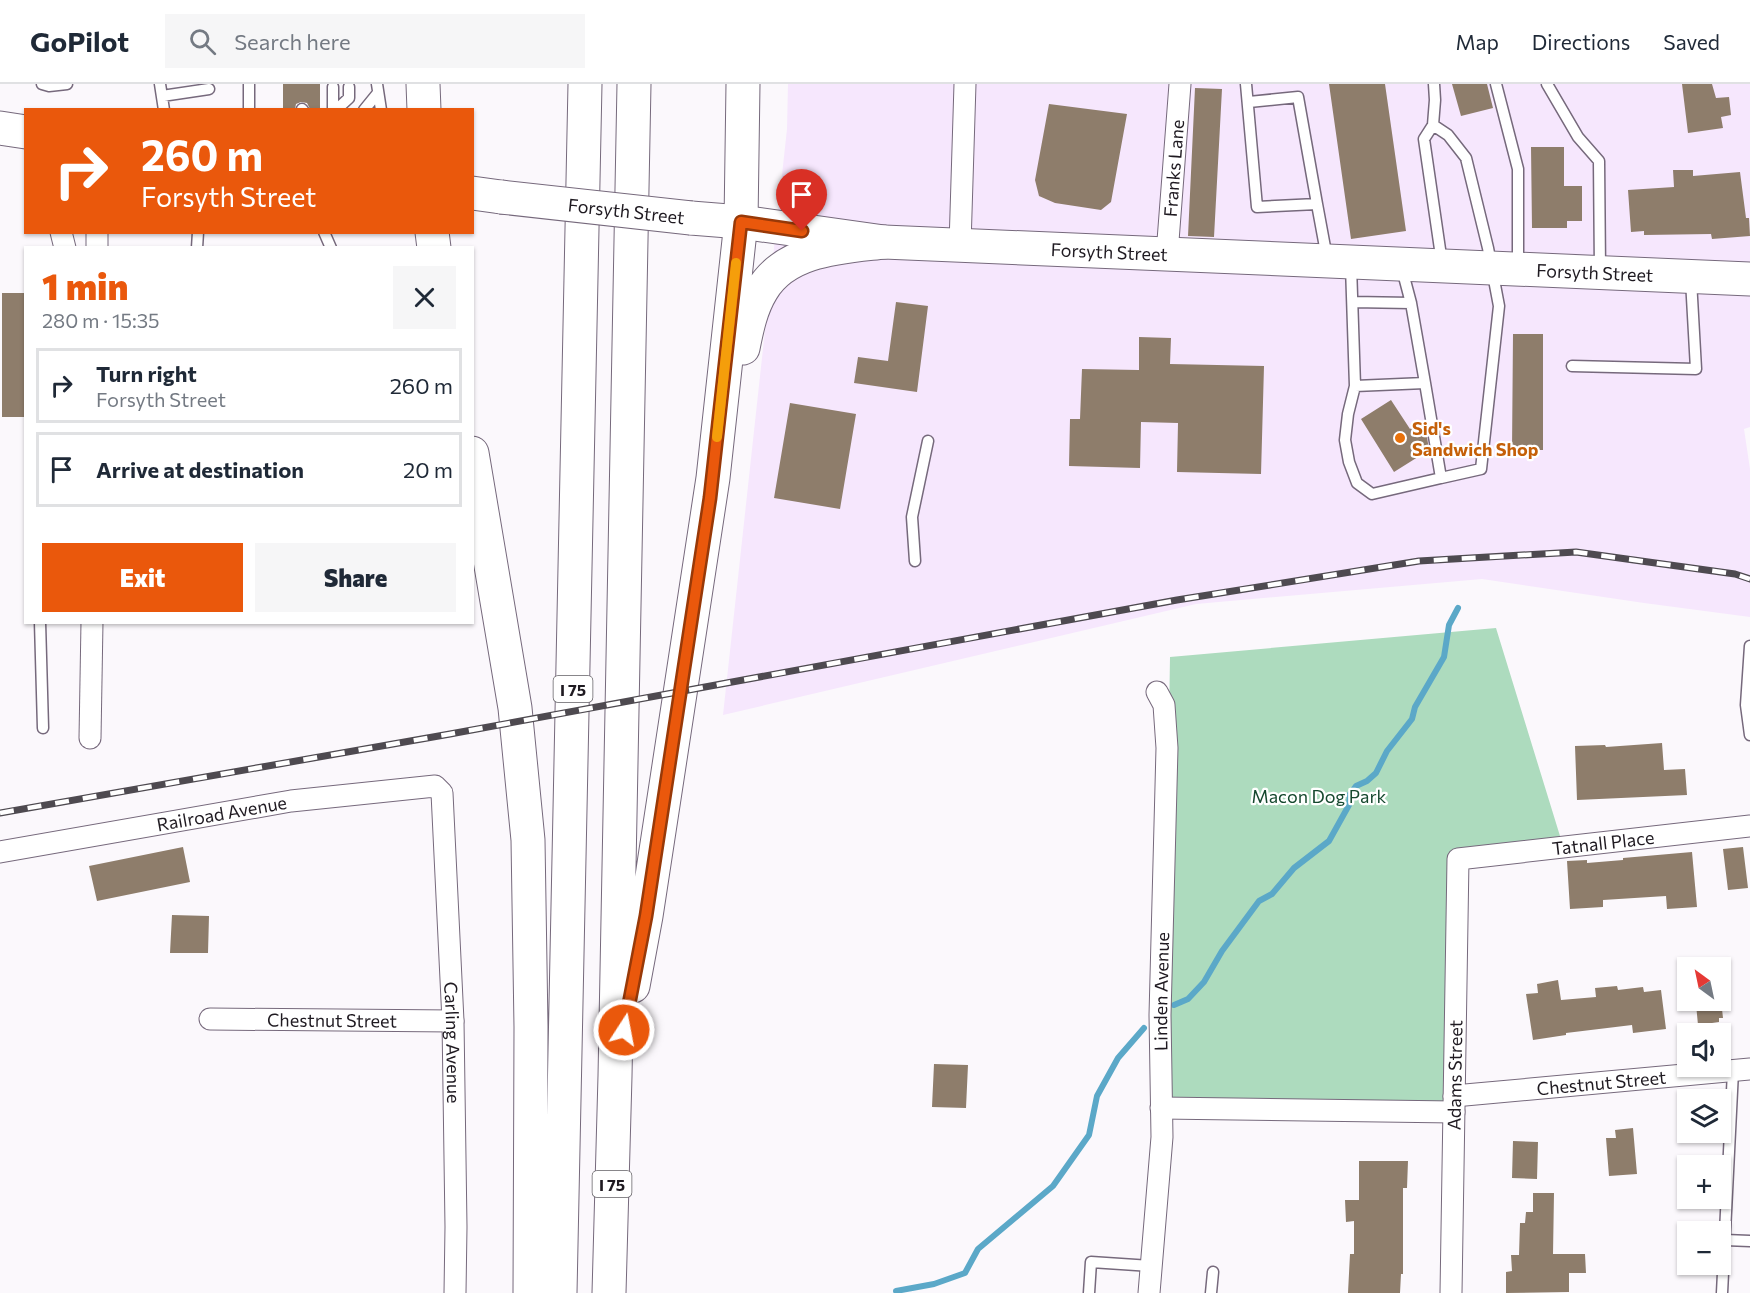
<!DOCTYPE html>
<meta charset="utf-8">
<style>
body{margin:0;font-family:Commissioner,sans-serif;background:#f6f6f7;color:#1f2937;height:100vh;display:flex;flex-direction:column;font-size:22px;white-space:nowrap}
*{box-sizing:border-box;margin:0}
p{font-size:20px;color:#747a83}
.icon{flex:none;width:33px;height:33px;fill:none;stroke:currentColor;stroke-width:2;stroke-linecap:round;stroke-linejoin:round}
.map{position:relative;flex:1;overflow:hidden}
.drawer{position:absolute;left:24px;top:162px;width:450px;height:378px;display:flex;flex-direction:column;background:#fff;border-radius:0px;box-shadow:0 2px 4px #0004}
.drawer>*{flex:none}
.banner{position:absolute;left:24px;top:24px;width:450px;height:126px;border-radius:0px;box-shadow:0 2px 4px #0004;background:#ea580c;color:#fff;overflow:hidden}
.needle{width:39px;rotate:327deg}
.fabs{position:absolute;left:1677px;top:873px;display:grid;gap:12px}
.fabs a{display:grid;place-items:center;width:54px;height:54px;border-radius:0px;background:#fff;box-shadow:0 2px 4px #0004;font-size:30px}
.pin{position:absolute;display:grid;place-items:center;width:51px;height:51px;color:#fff;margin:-62px -26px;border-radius:50% 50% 50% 0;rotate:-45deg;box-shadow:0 0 6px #0007}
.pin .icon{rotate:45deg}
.me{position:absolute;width:66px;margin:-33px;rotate:11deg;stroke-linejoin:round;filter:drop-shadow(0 0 4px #0008)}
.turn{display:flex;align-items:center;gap:21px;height:126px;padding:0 18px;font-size:27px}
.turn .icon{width:78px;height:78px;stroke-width:2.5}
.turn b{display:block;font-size:42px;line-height:51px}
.round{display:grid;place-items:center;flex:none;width:63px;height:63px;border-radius:0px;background:#f6f6f7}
.summary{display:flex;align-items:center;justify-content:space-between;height:102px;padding:0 18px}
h1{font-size:36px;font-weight:800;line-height:45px;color:#ea580c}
.button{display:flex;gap:12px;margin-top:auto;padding:12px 18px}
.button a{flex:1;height:69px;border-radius:0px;background:#ea580c;color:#fff;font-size:24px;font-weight:800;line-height:69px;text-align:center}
.button a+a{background:#f6f6f7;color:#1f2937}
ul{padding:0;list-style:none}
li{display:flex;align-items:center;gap:18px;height:75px;margin:0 12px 9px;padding:0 6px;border:3px solid #e0e1e3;border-radius:0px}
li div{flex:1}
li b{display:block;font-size:22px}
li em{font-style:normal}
header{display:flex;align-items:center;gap:36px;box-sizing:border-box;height:84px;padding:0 30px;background:#fff;border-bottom:2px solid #e0e1e3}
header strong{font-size:28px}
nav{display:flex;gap:33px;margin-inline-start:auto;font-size:21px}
.search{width:420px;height:54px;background:#f6f6f7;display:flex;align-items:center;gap:15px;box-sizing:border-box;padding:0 21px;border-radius:0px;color:#747a83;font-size:22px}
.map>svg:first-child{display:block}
</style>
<header>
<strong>GoPilot</strong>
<div class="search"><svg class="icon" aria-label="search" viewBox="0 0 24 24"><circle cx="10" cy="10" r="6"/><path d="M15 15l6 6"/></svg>Search here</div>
<nav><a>Map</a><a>Directions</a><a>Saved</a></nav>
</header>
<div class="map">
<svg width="1750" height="1209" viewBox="0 0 1750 1209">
<rect width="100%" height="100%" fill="#fbf8fc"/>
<!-- built -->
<path fill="#f6e7fd" d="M 788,0 L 1750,0 L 1750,343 L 1744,345 L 1750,385 L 1750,533 L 1644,519 L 1482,495 L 1196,520 L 723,631 L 787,45 Z"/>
<!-- green -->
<path fill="#addbbe" d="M 1496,544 L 1564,765 L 1456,775 L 1455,1028 L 1163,1023 L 1170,573 Z"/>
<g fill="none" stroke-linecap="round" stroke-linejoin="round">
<!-- stream -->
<path stroke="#5ba8c8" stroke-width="6" d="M 1174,921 L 1188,915 L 1204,898 L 1222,867 L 1259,817 L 1272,810 L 1294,784 L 1329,757 L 1349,721 L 1350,710 L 1356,702 L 1367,697 L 1376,689 L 1387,667 L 1412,635 L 1415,623 L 1444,573 L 1449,541 L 1458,524
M 896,1207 L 934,1200 L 965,1189 L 978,1165 L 1053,1102 L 1089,1051 L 1097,1012 L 1118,974 L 1144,944"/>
</g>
<!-- building -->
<path fill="#8e7d6b" d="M 283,0 L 320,0 L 320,25 L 310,25 L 307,19 L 301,18 L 296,20 L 295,25 L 283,25 Z
M 1329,0 L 1385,0 L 1406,147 L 1351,155 Z
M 1452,0 L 1487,0 L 1493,24 L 1461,32 Z
M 1682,0 L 1712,0 L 1716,14 L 1729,13 L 1731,31 L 1721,33 L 1723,44 L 1688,49 Z
M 1195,4 L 1222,5 L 1214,153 L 1188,152 Z
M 1049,20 L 1127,30 L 1111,118 L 1101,126 L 1055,119 L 1039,112 L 1035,96 Z
M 1531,63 L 1564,63 L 1564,102 L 1582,102 L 1582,137 L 1567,137 L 1567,144 L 1532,144 Z
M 1673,86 L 1693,86 L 1693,92 L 1740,88 L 1746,134 L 1749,134 L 1750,152 L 1712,155 L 1711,150 L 1644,151 L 1644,147 L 1631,148 L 1628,106 L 1674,103 Z
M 2,209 L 26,209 L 26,333 L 2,333 Z
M 896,218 L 928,222 L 917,308 L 854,299 L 858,273 L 888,277 Z
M 1513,250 L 1543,250 L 1543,366 L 1512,366 Z
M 1139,253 L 1171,254 L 1170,280 L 1264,282 L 1261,390 L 1177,388 L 1178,339 L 1141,338 L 1140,384 L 1069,382 L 1070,335 L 1080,335 L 1082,285 L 1139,286 Z
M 1391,316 L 1410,345 L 1418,340 L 1427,353 L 1429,366 L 1394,388 L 1361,335 Z
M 790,319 L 856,330 L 840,425 L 774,414 Z
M 1662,659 L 1664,686 L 1685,685 L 1687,711 L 1577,716 L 1575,662 L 1605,661 L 1606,663 Z
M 183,763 L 190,798 L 97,817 L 89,782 Z
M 1743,763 L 1748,804 L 1728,806 L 1723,765 Z
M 1692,768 L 1697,823 L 1667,825 L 1666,812 L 1603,816 L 1603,823 L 1570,825 L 1567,777 L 1587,776 L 1587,779 L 1623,776 L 1623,774 Z
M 172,831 L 209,832 L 208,869 L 170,869 Z
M 1558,896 L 1561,916 L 1596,913 L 1595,904 L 1617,902 L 1618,906 L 1643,903 L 1644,908 L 1661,906 L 1666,945 L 1633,949 L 1632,941 L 1566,949 L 1566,951 L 1533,956 L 1526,910 L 1538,909 L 1537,900 Z
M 1702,916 L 1721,916 L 1723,934 L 1719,934 L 1719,938 L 1698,941 L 1696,920 L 1702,919 Z
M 934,980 L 968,981 L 966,1024 L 932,1023 Z
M 1633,1044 L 1637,1090 L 1609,1092 L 1606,1054 L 1616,1054 L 1615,1046 Z
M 1513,1057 L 1538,1058 L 1537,1095 L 1512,1094 Z
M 1359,1077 L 1408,1077 L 1407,1104 L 1403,1104 L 1403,1190 L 1401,1190 L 1400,1209 L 1348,1209 L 1350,1170 L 1354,1170 L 1354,1137 L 1346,1138 L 1345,1116 L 1359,1116 Z
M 1533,1109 L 1554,1109 L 1553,1170 L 1585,1170 L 1586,1189 L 1569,1189 L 1569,1208 L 1506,1209 L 1506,1188 L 1512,1187 L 1511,1171 L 1519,1171 L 1520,1139 L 1525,1139 L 1526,1128 L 1533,1128 Z"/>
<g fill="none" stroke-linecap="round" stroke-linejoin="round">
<defs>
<path id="service" d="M 42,0 L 49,2 L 67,0
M 160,0 L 164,26
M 377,0 L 381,26
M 1246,0 L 1257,123 L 1317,120 L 1327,174
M 1496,0 L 1518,85 L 1518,183
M 1547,0 L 1578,53 L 1599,77 L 1600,186
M 333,3 L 333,26
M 162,12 L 209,5
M 1249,18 L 1298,13 L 1317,120
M 302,25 L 303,26
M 249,26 L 249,0
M 336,26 L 349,14 L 349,3
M 364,26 L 377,10
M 1433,41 L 1435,16 L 1434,0
M 324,148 L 331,164
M 197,164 L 198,148
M 1351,182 L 1355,302 L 1348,330 L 1345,356 L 1349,378 L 1357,399 L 1372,410 L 1441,394
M 1353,218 L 1411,219
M 1572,282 L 1696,285 L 1691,196
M 1425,299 L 1441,394 L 1481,385 L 1499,222 L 1488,164 L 1466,74 L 1448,51 L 1433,41 L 1424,55 L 1442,179
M 1355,302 L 1425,299 L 1411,219 L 1402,185
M 915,477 L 912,433 L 928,357
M 40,538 L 43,644
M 1750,562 L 1746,621 L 1750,651
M 1725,1156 L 1750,1157
M 1089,1209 L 1091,1178 L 1151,1182
M 1211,1209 L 1213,1188
M 1722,1209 L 1733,987"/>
<g id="minor">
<path d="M 61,148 L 65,164"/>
<path d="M 960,161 L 965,0"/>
<path d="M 97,164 L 97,148"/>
<path id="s1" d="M 1167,170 L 1180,0"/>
<path d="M 90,654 L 92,538"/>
<path id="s2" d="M 0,768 L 291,717 L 435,702 L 442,709 L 453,937 L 456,1143 L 455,1209"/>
<path id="s3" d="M 210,935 L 453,937"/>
<path id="s4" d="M 1454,1012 L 1750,985"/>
<path d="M 1161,1024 L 1454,1028"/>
<path id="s5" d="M 1149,1209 L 1162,1053 L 1160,931 L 1167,664 L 1164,621 L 1157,608"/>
<path id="s6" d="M 1451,1209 L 1458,775 L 1750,742"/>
</g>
<g id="primary">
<path d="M 423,0 L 424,26"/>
<path d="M 0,44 L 26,48"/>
<path d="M 472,109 L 501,113"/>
<path id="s7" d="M 691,134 L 741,138 L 884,158 L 1750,195"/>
<path d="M 741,138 L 743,0"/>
</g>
<path id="motorway" d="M 432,148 L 434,164
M 743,264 C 747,244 751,224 762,206 C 786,165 842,163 884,158
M 472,369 L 515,624 L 528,756 L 531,943 L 530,1209
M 633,902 L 646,832 L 713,394 L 741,138
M 560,1209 L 585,0
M 609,1209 L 615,992 L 634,0"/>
</defs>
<!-- service casing -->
<use href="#service" stroke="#76697c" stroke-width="13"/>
<!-- minor casing -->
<use href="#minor" stroke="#76697c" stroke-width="23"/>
<!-- primary casing -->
<use href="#primary" stroke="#76697c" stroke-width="35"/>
<!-- motorway casing -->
<use href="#motorway" stroke="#76697c" stroke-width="35"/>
<!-- service -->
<use href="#service" stroke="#fff" stroke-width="10"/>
<!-- minor -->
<use href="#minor" stroke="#fff" stroke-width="21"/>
<!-- primary -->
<use href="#primary" stroke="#fff" stroke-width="33"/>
<!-- motorway -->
<use href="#motorway" stroke="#fff" stroke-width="33"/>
<defs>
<path id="rail" d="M 0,729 L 450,650 L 1177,516 L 1419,477 L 1576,468 L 1735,490 L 1750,495"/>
</defs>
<!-- rail casing -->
<use href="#rail" stroke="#4e4a50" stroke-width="7"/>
<!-- rail -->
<use href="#rail" stroke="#fff" stroke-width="4.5" stroke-dasharray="14" stroke-linecap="butt"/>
<defs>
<g id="primary-bridge">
<path id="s8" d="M 501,113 L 691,134"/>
</g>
</defs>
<!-- primary-bridge casing -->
<use href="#primary-bridge" stroke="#76697c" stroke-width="35" stroke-linecap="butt"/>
<!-- primary-bridge -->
<use href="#primary-bridge" stroke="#fff" stroke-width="33"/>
</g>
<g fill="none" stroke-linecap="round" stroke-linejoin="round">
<defs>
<path id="route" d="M 624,946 L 646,832 L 710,414 L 741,138 L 802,147"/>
</defs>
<!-- route casing -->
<use href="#route" stroke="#983908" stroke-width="15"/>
<!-- route -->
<use href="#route" stroke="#ea580c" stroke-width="10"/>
<!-- slow -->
<path stroke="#f59e0b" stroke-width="10" d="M 717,353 L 736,179"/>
</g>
<!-- markers -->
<circle fill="#e8710a" stroke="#fff" stroke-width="2" cx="1400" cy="354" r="6"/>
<g text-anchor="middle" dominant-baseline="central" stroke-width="4.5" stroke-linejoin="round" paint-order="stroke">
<!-- shield labels -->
<g fill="#fff" stroke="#625f64" stroke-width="1.5">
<rect x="553.5" y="592" width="39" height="26" rx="4.5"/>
<rect x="592.5" y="1087" width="39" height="26" rx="4.5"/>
</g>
<g font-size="16" font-weight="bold" fill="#1f1a21">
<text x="573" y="605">I 75</text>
<text x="612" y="1100">I 75</text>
</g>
<!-- street labels -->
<g font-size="18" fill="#1f1a21" stroke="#fff">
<text stroke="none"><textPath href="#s1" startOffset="86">Franks Lane</textPath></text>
<text stroke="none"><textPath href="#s8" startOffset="126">Forsyth Street</textPath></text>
<text stroke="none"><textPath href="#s7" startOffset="420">Forsyth Street</textPath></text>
<text stroke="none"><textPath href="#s7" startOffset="906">Forsyth Street</textPath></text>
<text stroke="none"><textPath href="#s2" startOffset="225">Railroad Avenue</textPath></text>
<text stroke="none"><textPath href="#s6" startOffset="580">Tatnall Place</textPath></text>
<text stroke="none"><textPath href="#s5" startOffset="302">Linden Avenue</textPath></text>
<text stroke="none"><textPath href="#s3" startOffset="122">Chestnut Street</textPath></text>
<text stroke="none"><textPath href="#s2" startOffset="700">Carling Avenue</textPath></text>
<text stroke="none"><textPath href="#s6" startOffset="218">Adams Street</textPath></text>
<text stroke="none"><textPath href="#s4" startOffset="148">Chestnut Street</textPath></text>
</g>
<!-- food labels -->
<g font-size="18" font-weight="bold" fill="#c56008" stroke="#fff" text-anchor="start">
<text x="1412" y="344">Sid's<tspan x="1412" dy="21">Sandwich Shop</tspan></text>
</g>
<!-- park labels -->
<g font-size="18" fill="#15482e" stroke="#fff">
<text x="1319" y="712">Macon Dog Park</text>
</g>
</g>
</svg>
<div class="fabs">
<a><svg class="needle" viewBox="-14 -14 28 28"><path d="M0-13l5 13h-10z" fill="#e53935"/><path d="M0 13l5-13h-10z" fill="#747a83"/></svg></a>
<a><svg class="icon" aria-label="sound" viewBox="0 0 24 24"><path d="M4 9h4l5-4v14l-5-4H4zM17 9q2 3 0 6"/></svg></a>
<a><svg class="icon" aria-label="layers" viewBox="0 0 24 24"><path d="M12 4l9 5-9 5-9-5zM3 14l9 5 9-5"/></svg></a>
<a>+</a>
<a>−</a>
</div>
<div class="pin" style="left:802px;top:147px;background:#d93025"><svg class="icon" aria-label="arrive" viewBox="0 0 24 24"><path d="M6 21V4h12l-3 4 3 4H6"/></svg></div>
<svg class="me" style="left:624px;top:946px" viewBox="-20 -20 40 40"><circle r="17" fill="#ea580c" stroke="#fff" stroke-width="3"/><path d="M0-11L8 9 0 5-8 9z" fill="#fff"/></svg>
<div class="banner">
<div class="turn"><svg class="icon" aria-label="right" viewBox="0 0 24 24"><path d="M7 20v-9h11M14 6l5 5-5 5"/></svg><div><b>260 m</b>Forsyth Street</div></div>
</div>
<section class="drawer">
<div class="summary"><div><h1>1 min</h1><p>280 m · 15:35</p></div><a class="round"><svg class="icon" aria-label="close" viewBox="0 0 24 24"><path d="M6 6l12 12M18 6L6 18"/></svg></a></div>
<ul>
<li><svg class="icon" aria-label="right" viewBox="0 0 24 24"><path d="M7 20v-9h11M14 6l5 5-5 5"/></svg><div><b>Turn right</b><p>Forsyth Street</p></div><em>260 m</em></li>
<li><svg class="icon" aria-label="arrive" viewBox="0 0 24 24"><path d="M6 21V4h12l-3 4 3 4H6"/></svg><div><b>Arrive at destination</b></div><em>20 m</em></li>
</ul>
<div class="button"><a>Exit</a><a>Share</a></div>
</section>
</div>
